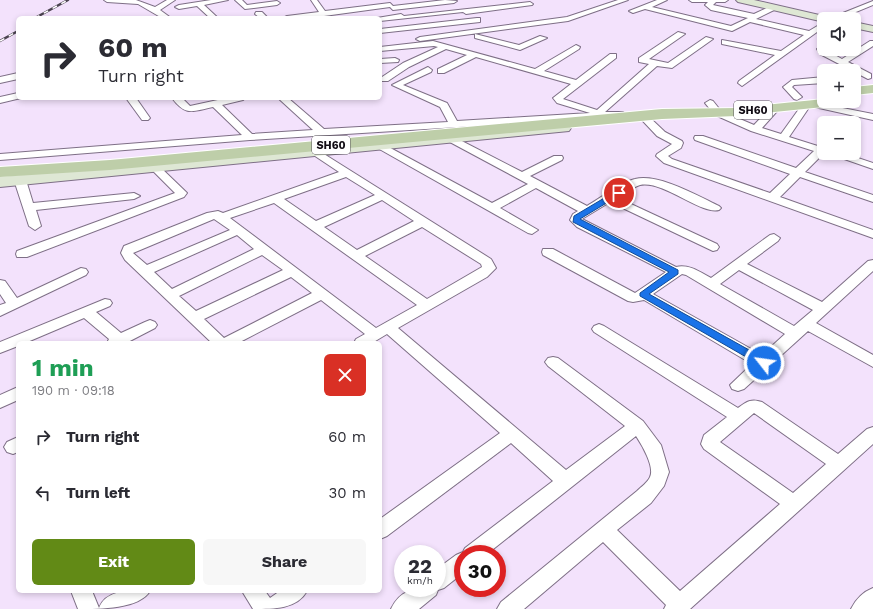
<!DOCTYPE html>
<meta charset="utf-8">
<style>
body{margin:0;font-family:"Work Sans",sans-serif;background:#f7f7f7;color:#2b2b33;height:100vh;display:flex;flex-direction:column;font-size:15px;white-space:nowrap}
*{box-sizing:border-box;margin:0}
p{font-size:13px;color:#7c7c81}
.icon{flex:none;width:22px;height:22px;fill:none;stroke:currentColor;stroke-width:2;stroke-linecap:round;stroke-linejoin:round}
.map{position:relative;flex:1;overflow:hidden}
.panel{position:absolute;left:16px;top:341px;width:366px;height:252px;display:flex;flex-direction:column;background:#fff;border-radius:6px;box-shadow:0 2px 6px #0003}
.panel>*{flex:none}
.banner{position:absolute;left:16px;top:16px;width:366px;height:84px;border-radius:6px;box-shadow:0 2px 6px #0003;background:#fff;color:#2b2b33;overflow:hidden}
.tools{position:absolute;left:817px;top:12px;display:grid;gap:8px}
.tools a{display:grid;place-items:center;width:44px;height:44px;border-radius:6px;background:#fff;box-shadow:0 2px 6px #0003;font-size:20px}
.speed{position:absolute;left:394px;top:545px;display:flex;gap:8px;font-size:20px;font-weight:700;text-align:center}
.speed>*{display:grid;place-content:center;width:52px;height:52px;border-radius:50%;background:#fff;box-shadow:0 2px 6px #0003;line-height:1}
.speed small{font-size:10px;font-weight:400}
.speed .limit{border:6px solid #d22;background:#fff;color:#111}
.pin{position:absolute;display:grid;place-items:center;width:34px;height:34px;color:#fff;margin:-17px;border:2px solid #fff;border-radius:50%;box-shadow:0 1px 4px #0007}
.me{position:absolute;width:44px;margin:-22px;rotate:300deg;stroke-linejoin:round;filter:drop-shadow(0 0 3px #0008)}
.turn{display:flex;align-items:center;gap:14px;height:84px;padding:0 16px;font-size:18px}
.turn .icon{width:52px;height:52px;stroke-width:2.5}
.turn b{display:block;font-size:28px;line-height:34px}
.round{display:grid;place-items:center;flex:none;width:42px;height:42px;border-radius:6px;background:#f7f7f7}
.summary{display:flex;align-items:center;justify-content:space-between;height:68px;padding:0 16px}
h1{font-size:24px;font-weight:700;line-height:30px;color:#1e9e55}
.button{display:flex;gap:8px;margin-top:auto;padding:8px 16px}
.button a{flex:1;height:46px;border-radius:6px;background:#628a16;color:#fff;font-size:16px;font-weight:700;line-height:46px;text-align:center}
.button a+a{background:#f7f7f7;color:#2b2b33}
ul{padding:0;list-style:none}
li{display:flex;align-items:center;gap:12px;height:56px;padding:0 16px}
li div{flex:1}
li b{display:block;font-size:15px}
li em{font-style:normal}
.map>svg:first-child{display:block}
</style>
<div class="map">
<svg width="873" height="609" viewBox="0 0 873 609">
<rect width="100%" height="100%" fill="#f3e2fc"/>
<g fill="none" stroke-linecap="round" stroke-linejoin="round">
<defs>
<path id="street" d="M 104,0 L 136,0 L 155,7 L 167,0 L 175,0 L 160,10 L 171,18 L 162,18 L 138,4 L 107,2 Z
M 211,0 L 228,0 L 204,5 L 218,18 L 210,18 L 197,6 L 179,9 L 175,7 L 179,5 Z
M 235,0 L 242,0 L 247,5 L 277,1 L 280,3 L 277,5 L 245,9 Z
M 311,0 L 317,0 L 325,11 L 390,3 L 393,6 L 445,0 L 457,1 L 454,3 L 393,10 L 390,7 L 324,16 L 283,18 L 287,16 L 319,12 Z
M 618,0 L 628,0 L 568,21 L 420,41 L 416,39 L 420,37 L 567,17 Z
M 657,0 L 667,0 L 652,7 L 731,26 L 748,18 L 711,10 L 705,5 L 708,2 L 692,2 L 689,0 L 728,0 L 725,2 L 716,2 L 713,5 L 754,14 L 771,6 L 775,8 L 774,10 L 756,19 L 809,31 L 824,22 L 824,27 L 742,86 L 738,83 L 739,81 L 775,55 L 722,44 L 722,40 L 781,51 L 804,35 L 750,22 L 732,31 L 645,9 L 633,13 L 629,11 Z
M 873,1 L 873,5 L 839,19 L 828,19 Z
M 530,2 L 533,4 L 532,5 L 466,14 L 463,12 L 380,21 L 380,18 L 377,18 L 401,14 L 404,16 Z
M 256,12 L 262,12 L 268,18 L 260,18 L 255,14 Z
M 477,18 L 480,18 L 480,22 L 380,33 L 380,29 Z
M 678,32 L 685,34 L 649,59 L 668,63 L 706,37 L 713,39 L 672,68 L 657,66 L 605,112 L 623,112 L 625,114 L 620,117 L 250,140 L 0,160 L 0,154 L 242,135 L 213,107 C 193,111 186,117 172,98 L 182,98 L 190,106 L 227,98 L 245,98 L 243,100 L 222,105 L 252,134 L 313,130 L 278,98 L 288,98 L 324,129 L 448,122 L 440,107 L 392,85 L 428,67 L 432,70 L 431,72 L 403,85 L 447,103 L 457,121 L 590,113 L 557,103 L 553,98 L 571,84 L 476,57 L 444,73 L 438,73 L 438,69 L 467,55 L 446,49 L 409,67 L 388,81 L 382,81 L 382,77 L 403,63 L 438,47 L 434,46 L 380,51 L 380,47 L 433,41 L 535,69 L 576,45 L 580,47 L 579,49 L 544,71 L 576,80 L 610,54 L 616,54 L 616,58 L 563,99 L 597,110 L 649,64 L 639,62 L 639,58 Z
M 475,34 L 519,45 L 540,36 L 547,38 L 520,50 L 475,38 Z
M 870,41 L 873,41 L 873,46 L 848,62 L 871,74 L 871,78 L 868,79 L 820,54 L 817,49 L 824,43 L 824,49 L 842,59 Z
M 395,58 L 399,60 L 398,62 L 380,63 L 380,59 Z
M 18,73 L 18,79 L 0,83 L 0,77 Z
M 824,77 L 824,83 L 794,85 L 792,87 L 802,97 L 797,100 L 794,99 L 783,87 L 792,80 Z
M 18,93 L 18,98 L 21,98 L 0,103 L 0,97 Z
M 126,98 L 136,98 L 150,118 L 148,120 L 142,120 Z
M 710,100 L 713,101 L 721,111 L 754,125 L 773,105 L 779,105 L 779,109 L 762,128 L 781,134 L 804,102 L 807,101 L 873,114 L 873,120 L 810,106 L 789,137 L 824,148 L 824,153 L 843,153 L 873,163 L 873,169 L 827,153 L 823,154 L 805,172 L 873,195 L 873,202 L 800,177 L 780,197 L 873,230 L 873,238 L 664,163 L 656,156 L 657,154 L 672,144 L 657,136 L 640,118 L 638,116 L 640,114 L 646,114 L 665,132 L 682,141 L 683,143 L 681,148 L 668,156 L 672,159 L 770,193 L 790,174 L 695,140 L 694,138 L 695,136 L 703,136 L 796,168 L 814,151 L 751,131 L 715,115 L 705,103 Z
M 452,136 L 522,172 L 554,156 L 562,156 L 563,158 L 562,160 L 530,176 L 587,206 C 599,199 622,182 635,179 C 658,173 698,196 719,206 L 721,208 L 719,210 C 701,215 663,180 640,185 C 633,187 625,194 618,198 L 717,244 L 719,247 L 717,250 L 713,251 L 610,202 L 582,219 L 676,267 C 689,264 700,272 711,278 L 770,235 L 774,234 L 780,238 L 778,241 L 747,264 L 822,302 L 868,261 L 873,260 L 873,271 L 816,323 L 873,355 L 873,367 L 808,331 L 744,389 L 738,391 L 732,389 L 730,385 L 752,364 L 644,300 L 633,302 L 628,301 L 543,255 L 542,252 L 543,249 L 553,249 L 635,293 L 666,272 L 577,227 L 570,220 L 573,214 L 578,211 L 536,188 L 500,208 L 538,230 L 532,234 L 528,233 L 374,146 L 375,144 L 383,144 L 492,203 L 528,184 L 448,141 L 447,139 ZM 739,270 L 813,310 L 794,326 L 720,284 ZM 682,274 L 686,275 L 785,334 L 762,355 L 653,294 Z
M 316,149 L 491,259 L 496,268 L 487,277 L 398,328 L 566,470 L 625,426 L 548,366 L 545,362 L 548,358 L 553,357 L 558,358 L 643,421 L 661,445 L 669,472 L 664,486 L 651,503 L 617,530 L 680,591 L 780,504 L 704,449 L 701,444 L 704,435 L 727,417 L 594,332 L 592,329 L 594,326 L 599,324 L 604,326 L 738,408 C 746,402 751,398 762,402 L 838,454 L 867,429 L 873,427 L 873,444 L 690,609 L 664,609 L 666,605 L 603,542 L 524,609 L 497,609 L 501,602 L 637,491 C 641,487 648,482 650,477 C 655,467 642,445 636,436 L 487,554 L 463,554 L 463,573 L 444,588 L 438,590 L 436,595 L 419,609 L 391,609 C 401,588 417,588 437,588 L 437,569 L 456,555 L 463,552 L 465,548 L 553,481 L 511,443 L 387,536 L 380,539 L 380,519 L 500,433 L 387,334 L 372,343 L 354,343 L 356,339 L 365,334 L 321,300 L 238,343 L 212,343 L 125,260 L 121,253 L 124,246 L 207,213 L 218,211 L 223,213 L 339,172 L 312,154 L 311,152 L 312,150 ZM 346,177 L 375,195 L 316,221 L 284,199 ZM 382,200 L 414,221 L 357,250 L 324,227 ZM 274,203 L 417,305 L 376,328 L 230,218 ZM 214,219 L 230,230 L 147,265 L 133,253 ZM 422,227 L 481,264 L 482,267 L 427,299 L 365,256 ZM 237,235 L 254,249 L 172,289 L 154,272 ZM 262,255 L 283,270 L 196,311 L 179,296 ZM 291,277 L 312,293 L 224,338 L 204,319 ZM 754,413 L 826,464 L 793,493 L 720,442 Z
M 155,165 L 159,166 L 185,191 L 187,193 L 184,197 L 27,257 L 17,257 L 16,254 L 17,251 L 175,193 L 150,168 Z
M 20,177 L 26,180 L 33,203 L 134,193 L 140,196 L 134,199 L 36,210 L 41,226 L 35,230 L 29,226 L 14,180 Z
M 81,268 L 86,269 L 88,272 L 86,275 L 0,316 L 0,305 L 6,303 L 0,294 L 0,280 L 5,281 L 17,298 Z
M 105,299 L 110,300 L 112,303 L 110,306 L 96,312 L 121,333 L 145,322 L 150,320 L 155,322 L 157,325 L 155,328 L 126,343 L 107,343 L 109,339 L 84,318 L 25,343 L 18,343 L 18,346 L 0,353 L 0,342 Z
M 18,387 L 18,400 L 0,408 L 0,395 Z
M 18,437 L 18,452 L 13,454 L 7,452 L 4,447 L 7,442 Z
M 873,588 L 873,609 L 851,609 C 856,599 863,592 873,588 Z
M 71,591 L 92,591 L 99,608 C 107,588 133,591 150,591 C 139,609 101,609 78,609 Z
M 242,591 L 265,591 L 270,598 L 280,591 L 307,591 C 297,609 274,609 253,609 Z"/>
<path id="secondary" d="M 736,0 L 754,0 L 828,17 L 829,19 L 824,19 L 824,22 L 738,2 Z
M 854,22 L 873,26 L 873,32 L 854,28 Z
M 564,124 L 569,125 L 571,128 L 569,131 L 0,187 L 0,177 Z"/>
<path id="primary" d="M 873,85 L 873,93 L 854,95 L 854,87 Z
M 824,99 L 824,101 L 850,101 L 848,104 L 843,105 L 736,116 L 662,119 L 110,170 L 0,177 L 0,167 L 110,160 L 662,109 L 736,108 Z"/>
</defs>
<!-- street casing -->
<use href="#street" stroke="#7e6f86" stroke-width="2"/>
<!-- secondary casing -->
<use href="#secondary" stroke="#7e6f86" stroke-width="2"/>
<!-- primary casing -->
<use href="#primary" stroke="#fff" stroke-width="2"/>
<!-- street -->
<use href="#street" fill="#fff" fill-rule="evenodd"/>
<!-- secondary -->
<use href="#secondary" fill="#dee7d4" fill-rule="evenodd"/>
<!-- primary -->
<use href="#primary" fill="#becea9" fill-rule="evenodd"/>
<defs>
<path id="rail" d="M 35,18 L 68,0
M 0,41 L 18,31"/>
</defs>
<!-- rail casing -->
<use href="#rail" stroke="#4b4350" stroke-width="2.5"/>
<!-- rail -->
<use href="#rail" stroke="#fff" stroke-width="1.5" stroke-dasharray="5" stroke-linecap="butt"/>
</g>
<!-- route -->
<path fill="#1a73e8" stroke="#114b97" d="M 616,191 L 623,193 L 580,219 L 678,270 L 678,274 L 649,294 L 767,360 L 768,363 L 767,365 L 760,365 L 640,296 L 640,293 L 669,272 L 573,222 L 574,216 Z"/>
<g text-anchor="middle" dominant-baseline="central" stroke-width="3" stroke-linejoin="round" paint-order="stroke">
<!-- shield labels -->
<g fill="#fff" stroke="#58555a" stroke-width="1">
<rect x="734" y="101" width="38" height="18" rx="3"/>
<rect x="312" y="136" width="38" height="18" rx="3"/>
</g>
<g font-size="11" font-weight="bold" fill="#110c14">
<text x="753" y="110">SH60</text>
<text x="331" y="145">SH60</text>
</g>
</g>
</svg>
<div class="tools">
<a><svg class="icon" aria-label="sound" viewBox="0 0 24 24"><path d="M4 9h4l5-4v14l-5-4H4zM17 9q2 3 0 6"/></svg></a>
<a>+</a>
<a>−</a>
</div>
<div class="speed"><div>22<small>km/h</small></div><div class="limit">30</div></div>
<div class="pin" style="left:619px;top:193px;background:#d93025"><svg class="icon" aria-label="arrive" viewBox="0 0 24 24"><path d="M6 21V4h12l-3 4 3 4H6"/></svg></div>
<svg class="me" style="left:764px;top:363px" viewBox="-20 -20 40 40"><circle r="17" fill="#1a73e8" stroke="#fff" stroke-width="3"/><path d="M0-11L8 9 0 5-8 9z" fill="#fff"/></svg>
<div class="banner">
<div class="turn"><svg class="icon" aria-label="right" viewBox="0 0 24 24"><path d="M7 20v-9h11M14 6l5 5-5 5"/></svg><div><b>60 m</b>Turn right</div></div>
</div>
<section class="panel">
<div class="summary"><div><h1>1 min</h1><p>190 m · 09:18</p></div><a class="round" style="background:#d93025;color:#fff"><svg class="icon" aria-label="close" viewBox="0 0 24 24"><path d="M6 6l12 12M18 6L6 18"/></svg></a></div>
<ul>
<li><svg class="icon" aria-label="right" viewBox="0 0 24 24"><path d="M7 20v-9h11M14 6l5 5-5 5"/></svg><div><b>Turn right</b></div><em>60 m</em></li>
<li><svg class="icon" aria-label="left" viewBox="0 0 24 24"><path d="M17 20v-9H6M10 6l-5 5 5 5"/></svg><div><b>Turn left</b></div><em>30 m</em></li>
</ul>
<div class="button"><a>Exit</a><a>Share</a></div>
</section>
</div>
